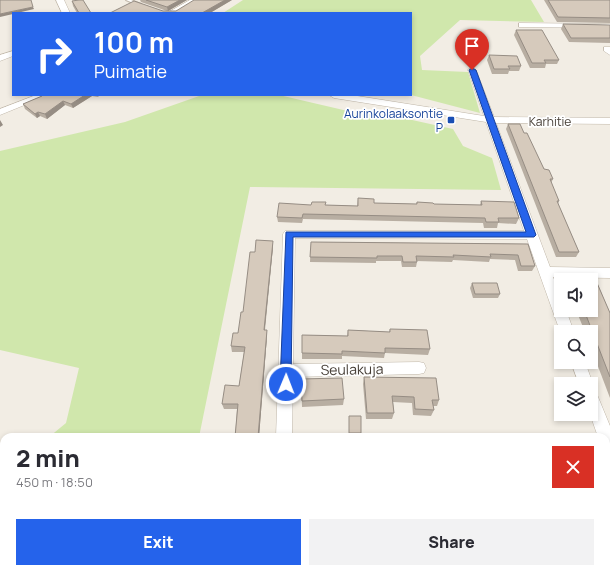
<!DOCTYPE html>
<meta charset="utf-8">
<style>
body{margin:0;font-family:Manrope,sans-serif;background:#f2f2f3;color:#2b2b33;height:100vh;display:flex;flex-direction:column;font-size:15px;white-space:nowrap}
*{box-sizing:border-box;margin:0}
p{font-size:13px;color:#7c7c81}
.icon{flex:none;width:22px;height:22px;fill:none;stroke:currentColor;stroke-width:2;stroke-linecap:round;stroke-linejoin:round}
.map{position:relative;flex:1;overflow:hidden}
.details{position:absolute;left:0px;top:433px;width:610px;height:140px;display:flex;flex-direction:column;background:#fff;border-radius:12px 12px 0 0;box-shadow:0 2px 6px #0003}
.details>*{flex:none}
.banner{position:absolute;left:12px;top:12px;width:400px;height:84px;border-radius:0px;box-shadow:0 2px 6px #0003;background:#2563eb;color:#fff;overflow:hidden}
.buttons{position:absolute;left:554px;top:273px;display:grid;gap:8px}
.buttons a{display:grid;place-items:center;width:44px;height:44px;border-radius:0px;background:#fff;box-shadow:0 2px 6px #0003;font-size:20px}
.pin{position:absolute;display:grid;place-items:center;width:34px;height:34px;color:#fff;margin:-41px -17px;border-radius:50% 50% 50% 0;rotate:-45deg;box-shadow:0 0 4px #0007}
.pin .icon{rotate:45deg}
.me{position:absolute;width:44px;margin:-22px;rotate:1deg;stroke-linejoin:round;filter:drop-shadow(0 0 3px #0008)}
.turn{display:flex;align-items:center;gap:14px;height:84px;padding:0 16px;font-size:18px}
.turn .icon{width:52px;height:52px;stroke-width:2.5}
.turn b{display:block;font-size:28px;line-height:34px}
.round{display:grid;place-items:center;flex:none;width:42px;height:42px;border-radius:0px;background:#f2f2f3}
.overview{display:flex;align-items:center;justify-content:space-between;height:68px;padding:0 16px}
h1{font-size:24px;font-weight:800;line-height:30px}
.button{display:flex;gap:8px;margin-top:auto;padding:8px 16px}
.button a{flex:1;height:46px;border-radius:0px;background:#2563eb;color:#fff;font-size:16px;font-weight:800;line-height:46px;text-align:center}
.button a+a{background:#f2f2f3;color:#2b2b33}
.map>svg:first-child{display:block}
</style>
<div class="map">
<svg width="610" height="573" viewBox="0 0 610 573">
<rect width="100%" height="100%" fill="#f2ede4"/>
<!-- green -->
<path fill="#d0e7ac" d="M 243,0 L 531,0 L 544,22 L 460,20 L 420,56 L 422,70 L 468,72 L 480,113 L 411,95 L 411,13 L 223,13 Z
M 202,95 L 279,95 L 352,112 L 394,116 L 453,129 L 463,146 L 492,158 L 501,190 L 250,187 L 199,437 L 49,437 L 66,423 L 79,368 L 0,350 L 0,151 L 125,122 Z
M 114,569 L 164,569 L 162,573 L 115,573 Z"/>
<g fill="none" stroke-linecap="round" stroke-linejoin="round">
<defs>
<path id="lane" d="M 126,0 L 131,0 L 141,4 L 138,5 Z"/>
<path id="street" d="M 56,0 L 64,0 L 70,13 L 62,13 Z
M 190,0 L 199,0 L 177,13 L 167,13 Z
M 519,23 L 610,24 L 610,28 L 522,27 L 519,27 Z
M 604,47 L 610,47 L 610,55 L 604,51 Z
M 13,51 L 13,56 L 0,61 L 0,55 Z
M 472,67 L 476,70 L 494,117 L 610,118 L 610,124 L 496,123 L 550,267 L 610,268 L 610,278 L 553,277 L 561,297 L 561,310 L 566,310 L 574,332 L 561,332 L 561,334 L 527,239 L 295,238 L 293,364 L 419,362 L 424,363 L 426,368 L 424,373 L 419,374 L 293,377 L 292,437 L 276,437 L 283,234 L 285,231 L 524,231 L 486,122 L 334,98 L 329,95 L 351,95 L 484,116 L 468,70 Z
M 36,95 L 49,95 L 0,115 L 0,109 Z
M 571,362 L 585,362 L 593,384 L 591,389 L 591,384 L 579,384 Z
M 591,390 L 596,392 L 610,426 L 610,455 L 606,453 L 606,437 L 598,437 L 590,414 Z
M 272,569 L 290,569 L 290,573 L 272,573 Z"/>
</defs>
<!-- lane casing -->
<use href="#lane" stroke="#c0b7a9" stroke-width="2"/>
<!-- street casing -->
<use href="#street" stroke="#c0b7a9" stroke-width="1"/>
<!-- lane -->
<use href="#lane" fill="#fff" fill-rule="evenodd"/>
<!-- street -->
<use href="#street" fill="#fff" fill-rule="evenodd"/>
</g>
<!-- wall -->
<path fill="#b8aea2" d="M 140,0 L 187,0 L 168,11 L 176,11 L 232,0 L 210,13 L 110,13 L 167,11 L 141,2 Z
M 544,0 L 610,0 L 610,23 L 557,22 Z
M 72,1 L 91,13 L 77,13 L 73,6 Z
M 563,24 L 610,25 L 610,43 L 569,42 L 561,29 Z
M 516,30 L 559,60 L 557,64 L 546,64 L 545,68 L 530,68 L 514,35 Z
M 489,55 L 521,66 L 519,71 L 509,71 L 508,74 L 492,74 L 487,60 Z
M 41,95 L 100,95 L 98,97 L 92,96 L 73,108 L 65,105 L 47,119 L 40,116 L 37,118 L 25,109 L 23,104 L 42,96 Z
M 508,124 L 524,133 L 544,169 L 553,179 L 551,183 L 559,201 L 558,204 L 579,252 L 576,257 L 556,257 L 506,129 Z
M 358,198 L 374,203 L 416,204 L 417,202 L 434,204 L 480,205 L 481,201 L 519,218 L 516,224 L 498,223 L 497,228 L 484,228 L 483,223 L 303,219 L 302,223 L 278,222 L 277,217 L 325,205 L 357,206 Z
M 311,242 L 528,244 L 535,266 L 532,271 L 518,271 L 515,260 L 490,259 L 489,262 L 453,260 L 452,262 L 416,261 L 417,262 L 416,267 L 402,267 L 401,261 L 376,261 L 376,263 L 310,262 Z
M 273,247 L 265,330 L 267,330 L 267,336 L 259,437 L 235,437 L 237,409 L 224,409 L 222,404 L 239,386 L 244,352 L 232,352 L 231,346 L 238,333 L 243,312 L 255,252 Z
M 570,275 L 594,276 L 610,313 L 610,398 L 591,348 L 591,332 L 585,332 L 576,310 L 591,310 L 591,280 L 567,280 Z
M 472,283 L 500,294 L 498,298 L 473,298 L 470,288 Z
M 390,329 L 430,349 L 428,355 L 385,353 L 384,358 L 342,356 L 342,359 L 302,359 L 302,335 L 347,336 L 348,330 L 389,332 Z
M 364,377 L 439,400 L 437,406 L 433,406 L 434,410 L 431,416 L 413,415 L 412,403 L 393,402 L 394,413 L 392,419 L 366,419 L 363,384 Z
M 301,379 L 344,399 L 343,405 L 302,407 Z
M 349,416 L 361,433 L 361,435 L 349,435 Z
M 606,524 L 610,524 L 610,561 L 606,561 Z"/>
<!-- shaded-wall -->
<path fill="#968d84" d="M 180,0 L 187,0 L 168,11 L 167,7 Z
M 225,0 L 232,0 L 210,13 L 202,13 Z
M 33,7 L 34,9 L 17,13 L 13,13 L 13,14 L 0,17 L 0,14 Z
M 85,95 L 91,95 L 92,96 L 73,108 L 71,104 Z
M 63,101 L 65,105 L 47,119 L 45,114 Z
M 38,112 L 40,116 L 37,118 L 35,114 Z
M 0,120 L 3,125 L 0,127 Z
M 273,241 L 273,247 L 264,336 L 264,330 Z
M 267,330 L 267,336 L 259,437 L 258,437 Z"/>
<!-- building -->
<path fill="#d6cabc" stroke="#968d84" d="M 0,0 L 31,0 L 33,7 L 0,14 Z
M 79,0 L 83,0 L 91,13 L 79,13 L 72,1 Z
M 146,0 L 180,0 L 167,7 Z
M 194,0 L 225,0 L 202,13 L 110,13 L 134,1 L 163,11 L 176,11 Z
M 548,0 L 610,0 L 610,18 L 558,17 Z
M 563,24 L 610,25 L 610,38 L 571,38 Z
M 516,30 L 542,30 L 559,60 L 544,60 L 546,63 L 532,63 Z
M 489,55 L 517,56 L 521,66 L 508,66 L 510,69 L 494,69 Z
M 41,95 L 85,95 L 71,104 L 63,101 L 45,114 L 38,112 L 35,114 L 23,104 L 42,96 Z
M 508,124 L 520,124 L 524,133 L 527,133 L 544,169 L 549,170 L 553,179 L 550,179 L 559,201 L 557,201 L 579,252 L 559,252 Z
M 358,198 L 374,199 L 374,203 L 417,204 L 417,202 L 433,203 L 434,204 L 482,205 L 481,201 L 514,202 L 519,218 L 498,218 L 499,222 L 486,222 L 485,218 L 303,214 L 302,218 L 277,217 L 279,203 L 311,205 L 312,202 L 326,202 L 325,205 L 358,206 Z
M 256,240 L 273,241 L 264,330 L 267,330 L 258,437 L 235,437 L 238,404 L 222,404 L 225,385 L 239,386 L 245,347 L 231,346 L 233,333 L 238,333 L 241,312 L 243,312 L 250,252 L 255,252 Z
M 311,242 L 528,244 L 535,266 L 521,266 L 518,255 L 490,254 L 491,257 L 453,255 L 454,257 L 416,256 L 417,262 L 403,262 L 402,256 L 377,256 L 377,258 L 310,257 Z
M 570,275 L 594,276 L 610,313 L 610,377 L 584,310 L 591,310 L 591,280 L 572,280 Z
M 472,283 L 497,283 L 500,294 L 475,294 Z
M 390,329 L 427,330 L 430,349 L 385,348 L 385,353 L 342,351 L 342,354 L 302,353 L 302,335 L 348,336 L 348,330 L 390,332 Z
M 364,377 L 436,378 L 439,400 L 432,400 L 434,410 L 415,409 L 414,397 L 392,396 L 394,413 L 367,413 Z
M 342,378 L 344,399 L 302,401 L 301,379 Z
M 349,416 L 361,416 L 361,433 L 349,433 Z
M 606,524 L 610,524 L 610,557 L 606,557 Z"/>
<!-- route -->
<path fill="#2563eb" stroke="#184099" d="M 472,68 L 476,70 L 536,235 L 534,237 L 293,237 L 291,384 L 289,387 L 282,387 L 280,384 L 286,232 L 526,232 L 469,70 Z"/>
<!-- markers -->
<rect fill="#1a4fb4" stroke="#fff" stroke-width="1.5" x="447" y="116" width="8" height="8" rx="2"/>
<g text-anchor="middle" dominant-baseline="central" stroke-width="3.5" stroke-linejoin="round" paint-order="stroke">
<!-- far-transit labels -->
<g font-size="12" fill="#164399" stroke="#fff" text-anchor="end">
<text x="443" y="113">Aurinkolaaksontie<tspan x="443" dy="14">P</tspan></text>
</g>
<!-- far-street labels -->
<g font-size="12" fill="#443c34" stroke="#fff">
<text x="550" y="121">Karhitie</text>
</g>
<!-- street labels -->
<g font-size="14" fill="#443c34" stroke="#fff">
<text transform="translate(352 369) rotate(-1)">Seulakuja</text>
</g>
</g>
</svg>
<div class="buttons">
<a><svg class="icon" aria-label="sound" viewBox="0 0 24 24"><path d="M4 9h4l5-4v14l-5-4H4zM17 9q2 3 0 6"/></svg></a>
<a><svg class="icon" aria-label="search" viewBox="0 0 24 24"><circle cx="10" cy="10" r="6"/><path d="M15 15l6 6"/></svg></a>
<a><svg class="icon" aria-label="layers" viewBox="0 0 24 24"><path d="M12 4l9 5-9 5-9-5zM3 14l9 5 9-5"/></svg></a>
</div>
<div class="pin" style="left:472px;top:70px;background:#d93025"><svg class="icon" aria-label="arrive" viewBox="0 0 24 24"><path d="M6 21V4h12l-3 4 3 4H6"/></svg></div>
<svg class="me" style="left:286px;top:384px" viewBox="-20 -20 40 40"><circle r="17" fill="#2563eb" stroke="#fff" stroke-width="3"/><path d="M0-11L8 9 0 5-8 9z" fill="#fff"/></svg>
<div class="banner">
<div class="turn"><svg class="icon" aria-label="right" viewBox="0 0 24 24"><path d="M7 20v-9h11M14 6l5 5-5 5"/></svg><div><b>100 m</b>Puimatie</div></div>
</div>
<section class="details">
<div class="overview"><div><h1>2 min</h1><p>450 m · 18:50</p></div><a class="round" style="background:#d93025;color:#fff"><svg class="icon" aria-label="close" viewBox="0 0 24 24"><path d="M6 6l12 12M18 6L6 18"/></svg></a></div>
<div class="button"><a>Exit</a><a>Share</a></div>
</section>
</div>
